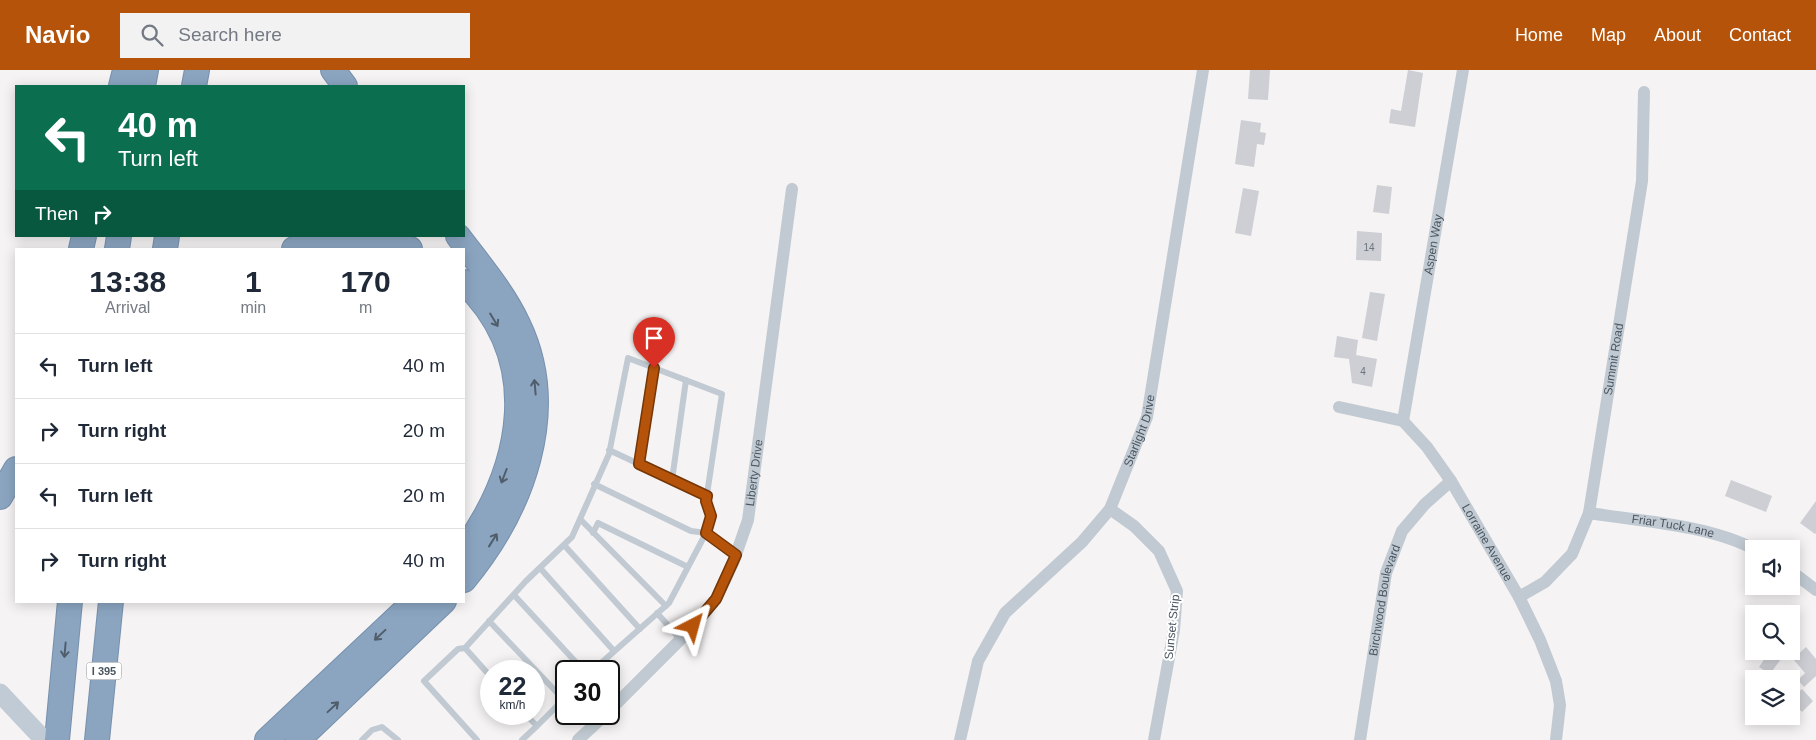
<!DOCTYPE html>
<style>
body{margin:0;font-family:Arial,sans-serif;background:#f2f2f3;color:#1f2937;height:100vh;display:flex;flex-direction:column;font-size:19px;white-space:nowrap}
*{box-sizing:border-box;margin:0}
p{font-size:16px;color:#747a83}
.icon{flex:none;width:28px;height:28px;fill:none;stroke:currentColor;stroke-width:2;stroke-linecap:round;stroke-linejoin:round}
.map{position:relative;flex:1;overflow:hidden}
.side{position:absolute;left:15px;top:178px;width:450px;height:355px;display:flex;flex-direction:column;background:#fff;border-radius:0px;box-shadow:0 2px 12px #0003}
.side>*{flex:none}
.banner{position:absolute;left:15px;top:15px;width:450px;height:152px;border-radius:0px;box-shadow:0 2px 12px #0003;background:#0b6e4f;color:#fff;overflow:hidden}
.fabs{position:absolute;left:1745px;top:470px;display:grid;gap:10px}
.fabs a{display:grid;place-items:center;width:55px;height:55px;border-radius:0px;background:#fff;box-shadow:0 2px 12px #0003;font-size:25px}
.speed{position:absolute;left:480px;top:590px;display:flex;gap:10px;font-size:25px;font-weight:700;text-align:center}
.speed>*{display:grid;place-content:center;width:65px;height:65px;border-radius:50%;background:#fff;box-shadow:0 2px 12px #0003;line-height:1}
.speed small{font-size:12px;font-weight:400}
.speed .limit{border:2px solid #111;border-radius:8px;background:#fff;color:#111}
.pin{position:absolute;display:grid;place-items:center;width:42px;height:42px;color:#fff;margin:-51px -21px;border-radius:50% 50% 50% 0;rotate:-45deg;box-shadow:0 0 5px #0007}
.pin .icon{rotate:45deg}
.me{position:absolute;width:55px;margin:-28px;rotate:39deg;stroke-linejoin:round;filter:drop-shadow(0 0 4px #0008)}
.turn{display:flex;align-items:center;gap:18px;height:105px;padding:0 20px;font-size:22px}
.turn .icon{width:65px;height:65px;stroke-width:2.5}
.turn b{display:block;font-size:35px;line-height:42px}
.then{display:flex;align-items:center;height:48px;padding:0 20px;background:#0003;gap:10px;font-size:19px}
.eta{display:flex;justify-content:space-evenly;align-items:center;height:85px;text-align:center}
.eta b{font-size:30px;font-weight:800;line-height:35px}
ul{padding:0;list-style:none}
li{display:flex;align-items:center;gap:15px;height:65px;padding:0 20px;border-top:1px solid #e0e1e3}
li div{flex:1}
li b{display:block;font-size:19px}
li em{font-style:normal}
header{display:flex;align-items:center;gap:30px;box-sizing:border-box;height:70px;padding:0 25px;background:#b45309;color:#fff}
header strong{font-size:24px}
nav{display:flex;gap:28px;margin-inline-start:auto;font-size:18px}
.search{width:350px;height:45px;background:#f2f2f3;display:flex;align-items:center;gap:12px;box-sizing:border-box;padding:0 18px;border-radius:0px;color:#747a83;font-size:19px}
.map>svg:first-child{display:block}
</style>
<header>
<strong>Navio</strong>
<div class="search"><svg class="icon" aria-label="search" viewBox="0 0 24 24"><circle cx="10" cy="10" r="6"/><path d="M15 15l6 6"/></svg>Search here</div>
<nav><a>Home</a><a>Map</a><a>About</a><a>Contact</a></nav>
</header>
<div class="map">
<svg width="1816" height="670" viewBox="0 0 1816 670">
<rect width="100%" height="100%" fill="#f5f3f3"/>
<!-- building -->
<path fill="#cdcfd5" d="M 1250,0 L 1270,0 L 1268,30 L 1248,29 Z
M 1408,0 L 1423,3 L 1415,57 L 1389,53 L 1391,39 L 1401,41 Z
M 1241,50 L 1261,53 L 1260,62 L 1266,63 L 1264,75 L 1257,74 L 1254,97 L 1235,94 Z
M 1377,115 L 1392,117 L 1389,144 L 1373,142 Z
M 1243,118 L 1259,121 L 1251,166 L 1235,163 Z
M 1357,161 L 1382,163 L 1381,191 L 1356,190 Z
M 1370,222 L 1385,224 L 1377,271 L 1362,268 Z
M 1337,266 L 1358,270 L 1356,285 L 1377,289 L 1372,317 L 1352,313 L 1349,289 L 1334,287 Z
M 1731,410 L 1772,426 L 1766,442 L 1725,426 Z
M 1816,431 L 1816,463 L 1815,464 L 1800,453 Z
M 1806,577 L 1816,589 L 1816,606 L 1804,617 L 1798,610 L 1805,603 L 1793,589 Z
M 1770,581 L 1781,589 L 1770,604 L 1759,597 Z
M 1802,619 L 1813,631 L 1802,642 L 1791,631 L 1791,629 Z"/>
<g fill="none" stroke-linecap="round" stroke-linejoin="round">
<defs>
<path id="highway" d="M 333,0 L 345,16
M 121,16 L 125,0
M 143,16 L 146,0
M 194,16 L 197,0
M 458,166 C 479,194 503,222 518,254 C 560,341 522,440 464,510
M 81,179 L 84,166
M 117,179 L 119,166
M 165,179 L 167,166
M 294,179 C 331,165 372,165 410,179
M 464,212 C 545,290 524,396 464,480
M 0,427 L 16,399
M 57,670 L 70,531
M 97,670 L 111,531
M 267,670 L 415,531
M 298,670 L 444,531"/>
</defs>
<!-- highway casing -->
<use href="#highway" stroke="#7690ad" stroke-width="26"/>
<!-- lane -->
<path stroke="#c1cad2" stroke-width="6" d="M 609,380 L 707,426
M 639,394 L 655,298
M 672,410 L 686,310
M 594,414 L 691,461 L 706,463 L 736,485
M 580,449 L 666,536
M 593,463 L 598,453 L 688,497
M 564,475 L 640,559
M 540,498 L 614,581
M 514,525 L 584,601
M 657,543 L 681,570
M 489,551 L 564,630
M 465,578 L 458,579 L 424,611 L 477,670
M 491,607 L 465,578 L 526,511 L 572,467 L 609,384 L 628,288 L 722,324 L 706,431 L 711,446 L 706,463 L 669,533 L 592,601
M 525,644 L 537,656 L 566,627
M 362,670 L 372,660 L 382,657 L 398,670
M 522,670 L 537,656"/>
<!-- street -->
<g stroke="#c1cad2" stroke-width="12">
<path id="s1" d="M 1339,337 L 1403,351 L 1427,377 L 1451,411 L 1519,527 L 1540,570 L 1556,611 L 1560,635 L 1556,670"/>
<path id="s2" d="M 1403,351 L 1463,0"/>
<path d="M 1110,439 L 1134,456 L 1159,481 L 1177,521 L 1174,560 L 1154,670"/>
<path id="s3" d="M 1589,443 C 1641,451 1708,455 1754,479"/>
<path d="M 1791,501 L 1816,520"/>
<path id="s4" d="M 1519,527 L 1545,512 L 1572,484 L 1589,443 L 1642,111 L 1644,22"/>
<path id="s5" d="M 609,641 L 693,557 L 716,529 L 733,493 L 748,450 L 792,119"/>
<path d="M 578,670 L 606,644"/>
<path id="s6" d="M 960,670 L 978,591 L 1005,543 L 1082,472 L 1110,439 L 1147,347 L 1203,0"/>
<path id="s7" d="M 1360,670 L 1386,503 L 1402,461 L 1425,434 L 1451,411"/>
</g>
<!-- secondary -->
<path stroke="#c1cbd6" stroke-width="19" d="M 0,623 L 44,670"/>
<!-- highway -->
<use href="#highway" stroke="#8ba5c1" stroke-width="24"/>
</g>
<!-- one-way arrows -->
<defs><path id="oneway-shaft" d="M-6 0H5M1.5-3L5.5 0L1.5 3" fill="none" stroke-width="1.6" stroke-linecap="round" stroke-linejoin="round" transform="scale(1.25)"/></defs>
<g stroke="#505e6b">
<use href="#oneway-shaft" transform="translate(494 250) rotate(59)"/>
<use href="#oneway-shaft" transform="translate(535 317) rotate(-95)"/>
<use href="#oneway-shaft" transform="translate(504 406) rotate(111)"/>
<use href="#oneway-shaft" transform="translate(493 470) rotate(-58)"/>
<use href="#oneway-shaft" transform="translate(380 565) rotate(137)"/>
<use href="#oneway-shaft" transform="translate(65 580) rotate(95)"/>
<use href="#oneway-shaft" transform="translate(333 637) rotate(-43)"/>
</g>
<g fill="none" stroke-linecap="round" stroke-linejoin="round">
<defs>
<path id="route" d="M 654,298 L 639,394 L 707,426 L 706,431 L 711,446 L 706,463 L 736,485 L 716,529 L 693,556"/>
</defs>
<!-- route casing -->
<use href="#route" stroke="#753606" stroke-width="12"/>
<!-- route -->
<use href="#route" stroke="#b45309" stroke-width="9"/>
</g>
<g text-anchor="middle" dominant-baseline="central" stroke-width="4" stroke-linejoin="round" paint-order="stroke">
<!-- number labels -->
<g font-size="10" fill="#6b747e">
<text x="1369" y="177">14</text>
<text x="1363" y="301">4</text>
</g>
<!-- shield labels -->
<rect fill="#fff" stroke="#808990" stroke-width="1" x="86.5" y="592.5" width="35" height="17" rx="4"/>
<g font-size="11" font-weight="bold" fill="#4a5661">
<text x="104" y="601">I 395</text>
</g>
<!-- street labels -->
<g font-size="12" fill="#4a5661" stroke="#fff">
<text stroke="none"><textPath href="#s2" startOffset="179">Aspen Way</textPath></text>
<text stroke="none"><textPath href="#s4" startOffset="269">Summit Road</textPath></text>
<text stroke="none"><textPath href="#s6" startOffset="368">Starlight Drive</textPath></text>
<text stroke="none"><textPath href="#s5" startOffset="288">Liberty Drive</textPath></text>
<text stroke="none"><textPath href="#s3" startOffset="85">Friar Tuck Lane</textPath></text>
<text stroke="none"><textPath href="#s1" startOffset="214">Lorraine Avenue</textPath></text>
<text stroke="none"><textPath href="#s7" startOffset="142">Birchwood Boulevard</textPath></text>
<text transform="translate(1172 557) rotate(-84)">Sunset Strip</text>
</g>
</g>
</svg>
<div class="fabs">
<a><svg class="icon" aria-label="sound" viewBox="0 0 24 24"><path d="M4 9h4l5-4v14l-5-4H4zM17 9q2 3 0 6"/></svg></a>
<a><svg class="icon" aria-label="search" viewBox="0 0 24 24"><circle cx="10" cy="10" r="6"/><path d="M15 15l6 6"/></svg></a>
<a><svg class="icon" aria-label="layers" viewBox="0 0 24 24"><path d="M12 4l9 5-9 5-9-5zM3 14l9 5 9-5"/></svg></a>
</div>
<div class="speed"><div>22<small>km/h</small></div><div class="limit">30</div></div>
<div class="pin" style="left:654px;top:298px;background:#d93025"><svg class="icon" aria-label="arrive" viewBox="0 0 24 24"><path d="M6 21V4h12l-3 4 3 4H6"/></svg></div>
<svg class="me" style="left:693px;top:556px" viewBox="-20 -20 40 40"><path d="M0-17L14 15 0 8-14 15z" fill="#b45309" stroke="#fff" stroke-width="4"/></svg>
<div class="banner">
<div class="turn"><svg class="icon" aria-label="left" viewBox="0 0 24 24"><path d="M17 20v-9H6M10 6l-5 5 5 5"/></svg><div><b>40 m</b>Turn left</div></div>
<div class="then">Then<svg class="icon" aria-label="right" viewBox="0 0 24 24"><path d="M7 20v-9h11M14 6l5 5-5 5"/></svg></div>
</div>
<section class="side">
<div class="eta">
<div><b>13:38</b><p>Arrival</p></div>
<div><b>1</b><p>min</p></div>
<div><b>170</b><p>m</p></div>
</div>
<ul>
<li><svg class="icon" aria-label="left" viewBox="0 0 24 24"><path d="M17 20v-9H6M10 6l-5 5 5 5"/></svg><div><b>Turn left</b></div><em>40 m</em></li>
<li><svg class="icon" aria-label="right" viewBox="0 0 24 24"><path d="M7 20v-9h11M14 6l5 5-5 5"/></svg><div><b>Turn right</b></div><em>20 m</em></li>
<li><svg class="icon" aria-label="left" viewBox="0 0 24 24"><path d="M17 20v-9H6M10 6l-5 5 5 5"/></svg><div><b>Turn left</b></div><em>20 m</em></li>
<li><svg class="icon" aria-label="right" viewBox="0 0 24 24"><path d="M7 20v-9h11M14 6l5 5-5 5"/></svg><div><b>Turn right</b></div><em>40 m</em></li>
</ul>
</section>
</div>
